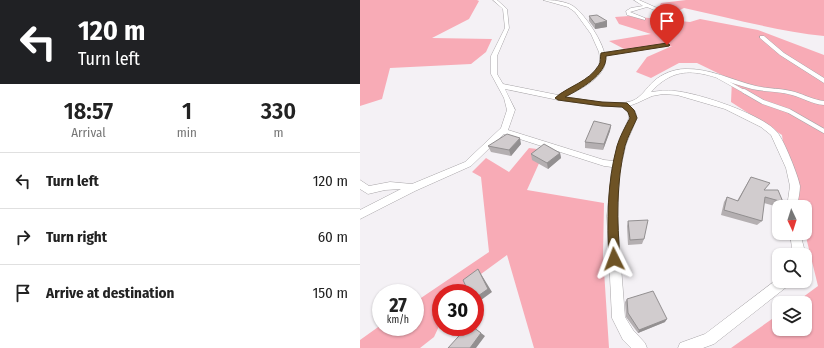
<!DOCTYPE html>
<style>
body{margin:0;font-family:"Fira Sans Condensed",sans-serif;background:#f2f2f2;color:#222;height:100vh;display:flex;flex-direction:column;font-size:15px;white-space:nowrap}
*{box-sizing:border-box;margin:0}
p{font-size:13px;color:#767676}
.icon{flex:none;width:22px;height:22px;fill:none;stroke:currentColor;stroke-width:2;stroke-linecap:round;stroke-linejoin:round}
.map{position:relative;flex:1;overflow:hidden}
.details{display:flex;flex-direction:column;background:#fff;width:360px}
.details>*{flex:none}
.guide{background:#202124;color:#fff;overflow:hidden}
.needle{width:26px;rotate:176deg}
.controls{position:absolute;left:412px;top:200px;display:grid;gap:8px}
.controls a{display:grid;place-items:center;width:40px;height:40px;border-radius:8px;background:#fff;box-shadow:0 1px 3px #0004;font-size:20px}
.speed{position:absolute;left:12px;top:284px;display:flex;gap:8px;font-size:20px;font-weight:700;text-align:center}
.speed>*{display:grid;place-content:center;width:52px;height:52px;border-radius:50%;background:#fff;box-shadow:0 1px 3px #0004;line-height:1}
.speed small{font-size:10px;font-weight:400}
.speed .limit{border:6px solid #d22;background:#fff;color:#111}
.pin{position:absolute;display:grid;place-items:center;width:34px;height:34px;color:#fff;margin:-41px -17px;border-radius:50% 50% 50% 0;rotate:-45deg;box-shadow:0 0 4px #0007}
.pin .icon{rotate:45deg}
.me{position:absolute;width:44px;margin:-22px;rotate:357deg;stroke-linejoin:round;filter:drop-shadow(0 0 3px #0008)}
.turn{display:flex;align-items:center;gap:14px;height:84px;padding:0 12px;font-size:18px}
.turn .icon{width:52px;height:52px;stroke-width:2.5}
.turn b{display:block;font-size:28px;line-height:34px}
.eta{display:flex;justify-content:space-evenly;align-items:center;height:68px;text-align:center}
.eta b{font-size:24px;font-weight:600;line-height:28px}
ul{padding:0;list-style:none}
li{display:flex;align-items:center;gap:12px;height:56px;padding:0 12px;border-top:1px solid #e0e0e0}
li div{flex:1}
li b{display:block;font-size:15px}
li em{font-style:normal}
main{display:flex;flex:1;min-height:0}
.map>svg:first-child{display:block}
</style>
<main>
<section class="details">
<div class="guide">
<div class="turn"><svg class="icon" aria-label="left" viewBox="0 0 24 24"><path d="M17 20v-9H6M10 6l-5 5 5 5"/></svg><div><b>120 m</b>Turn left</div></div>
</div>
<div class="eta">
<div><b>18:57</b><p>Arrival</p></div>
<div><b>1</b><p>min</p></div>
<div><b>330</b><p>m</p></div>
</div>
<ul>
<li><svg class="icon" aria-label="left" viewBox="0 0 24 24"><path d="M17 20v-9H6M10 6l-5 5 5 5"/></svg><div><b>Turn left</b></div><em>120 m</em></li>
<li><svg class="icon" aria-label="right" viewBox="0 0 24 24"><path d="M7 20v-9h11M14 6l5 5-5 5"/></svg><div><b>Turn right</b></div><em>60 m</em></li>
<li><svg class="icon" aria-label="arrive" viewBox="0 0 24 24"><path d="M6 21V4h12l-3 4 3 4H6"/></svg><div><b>Arrive at destination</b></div><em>150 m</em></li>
</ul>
</section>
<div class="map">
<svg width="464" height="348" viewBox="0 0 464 348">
<rect width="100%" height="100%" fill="#f4f1f5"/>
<!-- green -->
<path fill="#f8abb6" d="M 0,0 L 117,0 L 119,1 L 109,19 L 72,38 L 132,39 L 126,52 L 111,64 L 30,68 L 22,99 L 0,106 Z
M 326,0 L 464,0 L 464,36 C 417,31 370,18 324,8 L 316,12 L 299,7 L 301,3 Z
M 269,16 L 330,22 L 340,19 L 398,30 L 464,55 L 464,348 L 371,348 L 419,314 L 419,329 L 445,329 L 445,303 L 435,303 L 458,286 L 445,233 L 445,207 L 438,207 L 425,157 L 422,135 L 371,102 L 372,80 L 337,63 L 319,63 L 291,78 L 276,72 L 287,57 L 312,46 L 266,50 L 249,41 L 291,34 L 259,24 L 255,17 Z
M 169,148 L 185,150 L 167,190 L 244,203 L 243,255 L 249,348 L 174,348 L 147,255 L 95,293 L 81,293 L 81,322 L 74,337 L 60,348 L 0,348 L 0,340 L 21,325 L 21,327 L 55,327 L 55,302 L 129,252 L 121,177 L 112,172 L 126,158 L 149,172 Z"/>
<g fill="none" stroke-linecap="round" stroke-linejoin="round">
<defs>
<path id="service-far1" d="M 243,54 L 307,45
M 358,77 L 385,92"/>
<path id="service" d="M 384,91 L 403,102 L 429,111 L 464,131"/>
<path id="minor" d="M 133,0 L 137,0 L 147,9 L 149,28 L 137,56 L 137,74 L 143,84 L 198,95 L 220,83 L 232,74 L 239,65 L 240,59 L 239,52 L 231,34 L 215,12 L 208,7 L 183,0 C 192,0 205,1 213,6 C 225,14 249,49 245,64 C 241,80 218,90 205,97 C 224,99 254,107 272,101 C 282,97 286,88 294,81 C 302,74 314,69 325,69 C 349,68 372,80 396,86 C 409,89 422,88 435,92 C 445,95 454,100 464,101 L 464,105 C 452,104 443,98 432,95 C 419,91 405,92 392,89 C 353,79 323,56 291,92 C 299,91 306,90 315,91 C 338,93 402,114 417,132 C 424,140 438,175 440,186 C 440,192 438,200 437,207 L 427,207 L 430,186 L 426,168 L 411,135 L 401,127 L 365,109 L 317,95 L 303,94 L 292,96 L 277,103 L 269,106 L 275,111 L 277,118 L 266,144 L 260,170 L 257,216 L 265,317 L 273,330 L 285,343 L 287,348 L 271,348 L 263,340 L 252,318 L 247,216 L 252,167 L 244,166 L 144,134 L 111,166 L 55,191 L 0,219 L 0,210 L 41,189 L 25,190 L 8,194 L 0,189 L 0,180 L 9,186 L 30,182 L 52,184 L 105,162 L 141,128 L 147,110 L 144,98 L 131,74 L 131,56 L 145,28 L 143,9 ZM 145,89 L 198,100 L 242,106 L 262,107 L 268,112 L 269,118 L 258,144 L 254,161 L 244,160 L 148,130 L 155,110 Z
M 274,0 L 279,0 L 313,15 L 309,16 L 287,7 L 270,12 L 285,18 L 285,20 L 267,15 L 266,11 L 271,8 L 283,6 Z
M 400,36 L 404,36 L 424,53 L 464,78 L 464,83 L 420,55 L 400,38 Z
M 430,233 L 440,233 L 444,248 L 442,255 L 430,255 L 432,248 Z
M 419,278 L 419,281 L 431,281 L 429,285 L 354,344 L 343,348 L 318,348 L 320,343 L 345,334 Z"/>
</defs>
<!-- service-far1 casing -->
<use href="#service-far1" stroke="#a8a5a8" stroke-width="3.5"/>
<!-- service casing -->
<use href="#service" stroke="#a8a5a8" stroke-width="5"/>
<!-- minor casing -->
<use href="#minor" stroke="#a8a5a8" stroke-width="1"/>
<!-- service-far1 -->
<use href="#service-far1" stroke="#fff" stroke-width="3"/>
<!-- service -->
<use href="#service" stroke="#fff" stroke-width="4"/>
<!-- minor -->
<use href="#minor" fill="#fff" fill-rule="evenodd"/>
</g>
<!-- wall -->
<path fill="#b4afb1" d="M 229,16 L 247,21 L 247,27 L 235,29 L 229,21 Z
M 251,125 L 250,131 L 243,150 L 225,148 L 225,142 Z
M 161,144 L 151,156 L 131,152 L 128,146 Z
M 200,153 L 201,158 L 188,169 L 172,160 L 171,154 Z
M 391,177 L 404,190 L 423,202 L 418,207 L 404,203 L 402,221 L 397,225 L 361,215 L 364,202 L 367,197 L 377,201 L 388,182 Z
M 268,221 L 284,239 L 282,244 L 268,245 L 267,226 Z
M 267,299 L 305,322 L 278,333 L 266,317 L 265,302 Z"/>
<!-- shaded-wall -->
<path fill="#928f90" d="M 247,21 L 247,27 L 235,29 L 235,24 Z
M 251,125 L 250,131 L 243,150 L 244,144 Z
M 160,138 L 161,144 L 151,156 L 149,150 Z
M 200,153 L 201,158 L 188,169 L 187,163 Z
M 118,269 L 121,274 L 132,292 L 117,303 L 115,302 L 115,298 Z
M 307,319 L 305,322 L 278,333 L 279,330 Z
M 113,327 L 125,336 L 116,348 L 110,348 Z"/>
<!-- building -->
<path fill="#d1ccce" stroke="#928f90" d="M 237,15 L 247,21 L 235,24 L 229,16 Z
M 234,121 L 251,125 L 244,144 L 225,142 Z
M 147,134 L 160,138 L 149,150 L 128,146 Z
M 184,144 L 200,153 L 187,163 L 171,154 Z
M 391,177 L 410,183 L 404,190 L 418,190 L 423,202 L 405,197 L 402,221 L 364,210 L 367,197 L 378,201 Z
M 288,220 L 284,239 L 270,240 L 268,221 Z
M 118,269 L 128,289 L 115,298 L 115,293 L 109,293 L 103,280 Z
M 293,291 L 307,319 L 279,330 L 268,313 L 267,299 Z
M 107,327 L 113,327 L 121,333 L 110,348 L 88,348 Z"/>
<!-- route -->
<path fill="#6e5325" stroke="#483618" d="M 307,43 L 310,45 L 309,46 L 246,56 C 247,75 220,89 205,97 L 242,102 L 267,103 L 274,110 L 277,118 C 273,127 268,136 265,146 C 256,183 257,221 260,259 L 258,263 L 254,264 L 250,263 L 249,259 C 247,221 247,183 257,146 C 260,136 265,127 270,118 L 268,112 L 262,107 L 242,106 L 198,100 L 195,98 C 208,86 229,82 239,65 C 241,62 240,57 241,53 Z"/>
</svg>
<div class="controls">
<a><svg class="needle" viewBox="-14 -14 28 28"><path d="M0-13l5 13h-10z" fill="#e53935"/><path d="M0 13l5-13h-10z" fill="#767676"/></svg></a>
<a><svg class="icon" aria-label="search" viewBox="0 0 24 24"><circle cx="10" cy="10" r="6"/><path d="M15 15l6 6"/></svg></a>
<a><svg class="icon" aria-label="layers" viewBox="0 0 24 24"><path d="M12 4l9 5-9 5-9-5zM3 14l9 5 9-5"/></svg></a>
</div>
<div class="speed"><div>27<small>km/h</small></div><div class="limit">30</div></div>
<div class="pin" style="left:307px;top:45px;background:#d93025"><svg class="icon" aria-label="arrive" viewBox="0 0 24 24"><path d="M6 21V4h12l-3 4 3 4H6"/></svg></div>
<svg class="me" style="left:254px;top:259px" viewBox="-20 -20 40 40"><path d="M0-17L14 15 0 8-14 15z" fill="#6e5325" stroke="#fff" stroke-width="4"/></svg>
</div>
</main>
